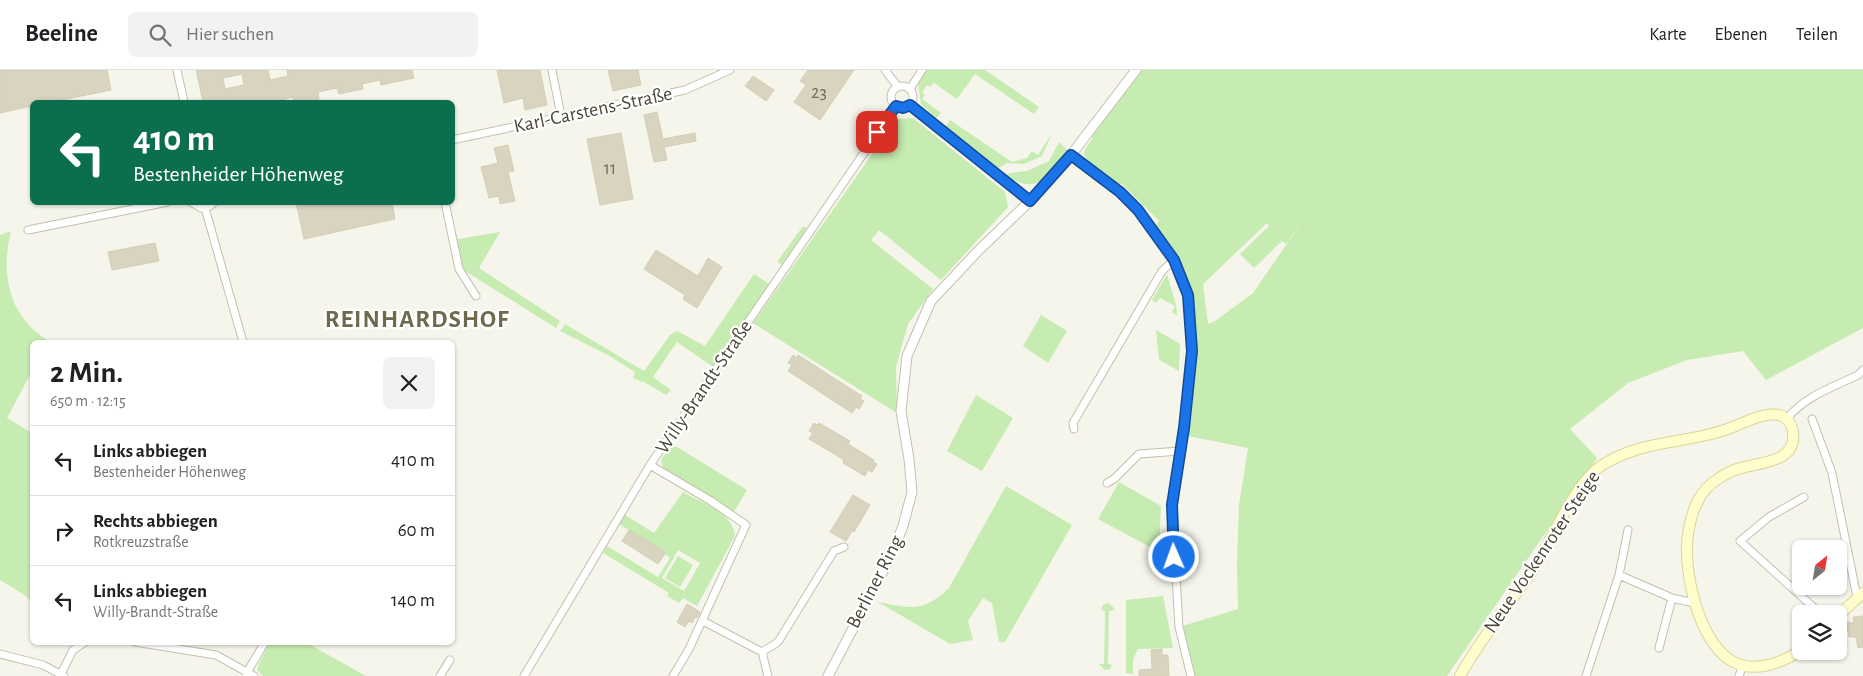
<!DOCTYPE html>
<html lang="de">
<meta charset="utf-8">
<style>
body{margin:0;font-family:"Alegreya Sans",sans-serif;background:#f2f2f2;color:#202124;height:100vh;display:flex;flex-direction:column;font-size:19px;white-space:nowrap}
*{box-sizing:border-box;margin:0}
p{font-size:16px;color:#757577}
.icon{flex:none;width:28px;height:28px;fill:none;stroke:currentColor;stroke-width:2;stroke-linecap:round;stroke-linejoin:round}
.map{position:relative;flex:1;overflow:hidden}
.panel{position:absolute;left:30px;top:270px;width:425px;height:305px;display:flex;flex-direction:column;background:#fff;border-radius:8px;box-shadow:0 1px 4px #0004}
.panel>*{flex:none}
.top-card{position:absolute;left:30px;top:30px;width:425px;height:105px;border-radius:8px;box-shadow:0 1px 4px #0004;background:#0b6e4f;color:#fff;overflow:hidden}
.needle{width:32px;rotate:30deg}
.buttons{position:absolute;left:1792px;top:470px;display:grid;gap:10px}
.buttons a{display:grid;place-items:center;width:55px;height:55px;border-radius:8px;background:#fff;box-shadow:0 1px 4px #0004;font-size:25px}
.pin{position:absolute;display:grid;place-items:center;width:42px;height:42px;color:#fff;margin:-21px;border-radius:10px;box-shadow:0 2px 8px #0006}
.me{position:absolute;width:55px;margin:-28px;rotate:358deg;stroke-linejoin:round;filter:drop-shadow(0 0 4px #0008)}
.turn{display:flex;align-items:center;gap:18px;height:105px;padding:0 20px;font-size:22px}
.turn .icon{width:65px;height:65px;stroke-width:2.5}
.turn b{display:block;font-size:35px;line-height:42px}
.round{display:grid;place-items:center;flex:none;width:52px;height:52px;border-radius:8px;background:#f2f2f2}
.headline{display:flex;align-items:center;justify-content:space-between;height:85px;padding:0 20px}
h1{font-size:30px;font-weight:700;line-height:38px}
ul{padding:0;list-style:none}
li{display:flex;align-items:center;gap:15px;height:70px;padding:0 20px;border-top:1px solid #e0e0e0}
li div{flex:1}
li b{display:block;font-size:19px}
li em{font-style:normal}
header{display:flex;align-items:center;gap:30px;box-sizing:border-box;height:70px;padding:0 25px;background:#fff;border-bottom:1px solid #e0e0e0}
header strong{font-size:24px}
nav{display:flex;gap:28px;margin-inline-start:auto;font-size:18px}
.search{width:350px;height:45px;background:#f2f2f2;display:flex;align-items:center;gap:12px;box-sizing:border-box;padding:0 18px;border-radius:8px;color:#757577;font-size:19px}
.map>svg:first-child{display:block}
</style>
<header>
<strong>Beeline</strong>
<div class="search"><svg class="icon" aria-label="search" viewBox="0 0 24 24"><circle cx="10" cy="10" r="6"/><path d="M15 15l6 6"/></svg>Hier suchen</div>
<nav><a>Karte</a><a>Ebenen</a><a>Teilen</a></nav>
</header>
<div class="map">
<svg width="1863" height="606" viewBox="0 0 1863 606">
<rect width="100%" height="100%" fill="#f6f5eb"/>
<!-- green -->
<path fill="#c6ecb2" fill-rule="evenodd" d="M 926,0 L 985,0 L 1039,37 L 1034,44 L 975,4 L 957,29 L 934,13 L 930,17 L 927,15 L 922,22 L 925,25 L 922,29 L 941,43 L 936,48 L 921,34 L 918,13 Z
M 1136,0 L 1863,0 L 1863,258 L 1766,310 L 1743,281 L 1687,290 L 1628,313 L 1570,359 L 1597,388 L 1447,606 L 1191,606 L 1179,557 L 1238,539 L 1237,493 L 1239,435 L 1248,378 L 1183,365 C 1189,309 1201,240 1176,187 C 1171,176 1162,165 1156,155 L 1159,151 L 1121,113 L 1117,117 L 1087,90 L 1084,84 L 1085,79 L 1093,68 L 1088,63 ZM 1308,143 L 1253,223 L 1215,251 L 1208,254 L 1203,214 L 1267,153 L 1269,156 L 1240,184 L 1254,198 L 1282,171 L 1286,174 Z
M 913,48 L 1005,122 L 1008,137 L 941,210 L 879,160 L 871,170 L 933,219 L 908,254 L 896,297 L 897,343 L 753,253 L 897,49 Z
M 950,50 L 1012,92 L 1027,88 L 1032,81 L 1038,85 L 1051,65 L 1051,66 L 1042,86 L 1024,94 L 1008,93 L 998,98 L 945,57 Z
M 1059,72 L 1068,81 C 1048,104 1039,127 1007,106 L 1009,103 L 1027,101 L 1049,91 Z
M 803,156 L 811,161 L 786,197 L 777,192 Z
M 11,161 C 0,205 9,247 49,271 L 32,272 L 32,301 L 7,348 L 32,363 L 32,533 L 26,526 L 0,510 L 0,165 Z
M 500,162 L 479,198 L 560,251 L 556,258 L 462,199 L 452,170 Z
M 754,204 L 772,216 L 716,299 L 677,272 L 653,307 L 671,320 L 666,325 L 644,312 L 642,312 L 633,308 L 635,302 L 608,285 L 560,261 L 565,254 L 644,301 L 670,265 L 677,261 L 705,276 Z
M 1167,204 L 1176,235 L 1177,246 L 1172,242 L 1175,236 L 1160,228 L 1156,233 L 1152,230 Z
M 1041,245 L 1067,261 L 1048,293 L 1023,276 Z
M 1156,260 L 1180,274 L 1179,301 L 1159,290 Z
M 976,325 L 1013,348 L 982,401 L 947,381 Z
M 672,374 L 747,420 L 734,442 L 664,400 L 661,390 Z
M 1119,412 L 1161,436 L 1159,482 L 1098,449 Z
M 1006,416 L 1072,455 L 1005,572 L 999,572 L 992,533 L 983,528 L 968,551 L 973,570 L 950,574 L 878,532 C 911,538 923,543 949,518 Z
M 683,422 C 700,432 734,443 735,466 L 697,536 L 683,528 L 679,533 L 667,526 L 669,523 L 603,483 L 607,476 L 658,507 L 670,488 L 665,484 L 666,482 L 619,454 L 625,445 L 654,463 ZM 678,480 L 700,493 L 684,521 L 662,508 Z
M 678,486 L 693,495 L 680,517 L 665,508 Z
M 1163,526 L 1173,578 L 1138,579 L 1133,589 L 1133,604 L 1126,603 L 1126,530 Z
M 1108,533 L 1114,538 L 1114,540 L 1109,541 L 1108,594 L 1112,595 L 1110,599 L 1105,600 L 1099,594 L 1104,594 L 1105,541 L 1101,540 L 1103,535 Z
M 270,572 L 307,573 L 366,606 L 263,606 L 257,600 L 259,593 Z"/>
<!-- building -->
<path fill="#d9d4c0" stroke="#d4ceb2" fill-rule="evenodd" d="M 0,0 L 107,0 L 111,20 L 52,32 L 32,32 L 32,36 L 0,43 Z
M 196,0 L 268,0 L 270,10 L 288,6 L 287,0 L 412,0 L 414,8 L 381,15 L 380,10 L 362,14 L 363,19 L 339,24 L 337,18 L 318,22 L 319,29 L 301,32 L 294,32 L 293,27 L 273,32 L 203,32 ZM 242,4 L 244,15 L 225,19 L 223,8 Z
M 497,0 L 540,0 L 547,35 L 525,40 L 523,28 L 504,33 Z
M 608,0 L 638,0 L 641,15 L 613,21 Z
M 808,0 L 854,0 L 820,50 L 794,32 L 806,15 L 800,11 Z
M 753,6 L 774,20 L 766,31 L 745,16 Z
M 657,42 L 663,69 L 695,63 L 696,71 L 664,77 L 667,90 L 654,92 L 644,45 Z
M 621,63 L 633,129 L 600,135 L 587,69 Z
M 508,75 L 514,101 L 508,102 L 515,131 L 500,134 L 499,126 L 489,128 L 481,97 L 498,93 L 494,78 Z
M 296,132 L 392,132 L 395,149 L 304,169 Z
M 155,173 L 159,191 L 112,200 L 108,182 Z
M 656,180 L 698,206 L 708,188 L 722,197 L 697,238 L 683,229 L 685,225 L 644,199 Z
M 793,285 L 797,288 L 798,285 L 862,326 L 860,329 L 864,331 L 859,339 L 856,337 L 852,343 L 788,301 L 792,295 L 788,293 Z
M 814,353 L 817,355 L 819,353 L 850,371 L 848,374 L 874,390 L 873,392 L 877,394 L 872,402 L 868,400 L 865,406 L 843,393 L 844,391 L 841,388 L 809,369 L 813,363 L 809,361 Z
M 853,425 L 870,435 L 854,462 L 852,461 L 846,471 L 830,462 Z
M 629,460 L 666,482 L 658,494 L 622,471 Z
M 687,534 L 700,542 L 697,548 L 695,547 L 692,553 L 689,551 L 685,557 L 677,552 Z
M 1863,546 L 1863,577 L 1858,578 L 1856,567 L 1849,567 L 1846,552 L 1854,553 L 1853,547 Z
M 1162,579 L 1162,585 L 1168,585 L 1169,606 L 1139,606 L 1139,600 L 1152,599 L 1151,580 Z"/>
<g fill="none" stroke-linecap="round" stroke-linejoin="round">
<defs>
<path id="minor" d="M 177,0 L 184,32
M 552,0 L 561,46
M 885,0 L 898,17
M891 27a11 11 0 1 1 22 0a11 11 0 1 1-22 0Z
M 910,19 L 922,0
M 910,35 L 1030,131
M 452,70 L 685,20 L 730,0
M 1071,85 L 1120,122 L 1138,140 L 1177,193 L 1188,225 L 1192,281 L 1184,357 L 1172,435 L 1179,557 L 1191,606
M 191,132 L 201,138 L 210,136 L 214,132
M 445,132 L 459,199 L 476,226
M 205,138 L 243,272
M 28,160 L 168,132
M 1812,349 L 1832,403 L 1857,527
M 1786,350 C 1803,327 1833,317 1858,305 L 1863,300
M 1074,359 L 1073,353 L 1162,201 L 1174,190
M 650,395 L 711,431 L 746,455 L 689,579 L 673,606
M 1107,413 L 1114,409 L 1139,384 L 1180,381
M 1804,427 L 1769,447 L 1740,471 L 1821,544
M 1619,505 L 1672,528 L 1694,533
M 703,551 L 762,582 L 778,572 L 834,481 L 844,477
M 135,572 L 216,585 L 254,606
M 1659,578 L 1672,528
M 762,582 L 768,606
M 0,584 L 43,595 L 64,606
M 246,604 L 265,572
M 60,606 L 73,580 L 85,572
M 440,606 L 450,590
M 524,606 L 650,395 L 896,36
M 1586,606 L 1619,505 L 1628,460
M 1739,606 L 1743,595"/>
<path id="tertiary" d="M 828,606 L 892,484 L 903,456 L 912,422 L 909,389 L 901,341 L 907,286 L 931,231 L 979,180 L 1030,131 L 1071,85 L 1136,0"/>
<path id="secondary" d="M 1839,545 L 1863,523
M 1460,606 C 1481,567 1510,535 1534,498 C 1552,470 1576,410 1604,394 C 1648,367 1694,375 1740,354 C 1756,347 1788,333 1793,362 C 1797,391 1764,392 1745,397 C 1735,399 1726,403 1718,409 C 1700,420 1693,438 1689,458 C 1681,495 1697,568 1730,590 C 1752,604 1781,594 1801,580"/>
</defs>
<!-- minor casing -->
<use href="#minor" stroke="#c3c0ad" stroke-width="9"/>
<!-- tertiary casing -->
<use href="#tertiary" stroke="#c3c0ad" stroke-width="11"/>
<!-- secondary casing -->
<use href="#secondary" stroke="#d9d599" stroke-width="12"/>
<!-- minor -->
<use href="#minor" stroke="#fff" stroke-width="7"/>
<!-- tertiary -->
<use href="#tertiary" stroke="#fff" stroke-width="9"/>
<!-- secondary -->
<use href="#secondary" stroke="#fffdcc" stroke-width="10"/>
</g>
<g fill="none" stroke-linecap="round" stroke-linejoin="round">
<defs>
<path id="route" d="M 877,62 L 896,36 L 903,38 L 910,35 L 1030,131 L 1071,85 L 1120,122 L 1138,140 L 1174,190 L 1188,225 L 1192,281 L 1184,358 L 1172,435 L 1174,487"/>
</defs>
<!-- route casing -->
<use href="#route" stroke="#114b97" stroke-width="12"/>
<!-- route -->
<use href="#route" stroke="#1a73e8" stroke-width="9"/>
</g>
<g text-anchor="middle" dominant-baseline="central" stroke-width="4.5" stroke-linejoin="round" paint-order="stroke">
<!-- number labels -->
<g font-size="18" fill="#6f6b5a">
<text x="819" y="23">23</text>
<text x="610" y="99">11</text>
</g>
<!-- street labels -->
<g font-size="20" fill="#4c4838" stroke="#fff">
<text transform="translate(593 40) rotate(-12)">Karl-Carstens-Straße</text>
<text transform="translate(704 317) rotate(-56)">Willy-Brandt-Straße</text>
<text transform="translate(1542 482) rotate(-56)">Neue Vockenroter Steige</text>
<text transform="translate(875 512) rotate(-63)">Berliner Ring</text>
</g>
<!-- district labels -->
<g font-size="25" font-weight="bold" letter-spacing="1" fill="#6f694e" stroke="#fff">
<text x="417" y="249">REINHARDSHOF</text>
</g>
</g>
</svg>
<div class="buttons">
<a><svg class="needle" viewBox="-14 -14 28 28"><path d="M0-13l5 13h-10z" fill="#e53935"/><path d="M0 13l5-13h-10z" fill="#757577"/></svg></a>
<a><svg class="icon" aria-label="layers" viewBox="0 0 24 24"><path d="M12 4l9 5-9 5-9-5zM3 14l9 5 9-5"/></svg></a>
</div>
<div class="pin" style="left:877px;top:62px;background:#d93025"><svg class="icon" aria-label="arrive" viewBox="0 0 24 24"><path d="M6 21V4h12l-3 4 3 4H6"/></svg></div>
<svg class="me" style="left:1174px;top:487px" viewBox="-20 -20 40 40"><circle r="17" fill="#1a73e8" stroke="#fff" stroke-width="3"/><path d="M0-11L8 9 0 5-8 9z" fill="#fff"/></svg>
<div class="top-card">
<div class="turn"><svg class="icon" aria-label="left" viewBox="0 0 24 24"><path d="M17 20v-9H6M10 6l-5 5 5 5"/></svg><div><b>410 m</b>Bestenheider Höhenweg</div></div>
</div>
<section class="panel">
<div class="headline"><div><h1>2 Min.</h1><p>650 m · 12:15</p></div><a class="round"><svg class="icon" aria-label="close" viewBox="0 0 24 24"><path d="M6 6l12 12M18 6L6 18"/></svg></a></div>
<ul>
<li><svg class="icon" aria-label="left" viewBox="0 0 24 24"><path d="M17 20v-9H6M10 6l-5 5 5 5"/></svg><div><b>Links abbiegen</b><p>Bestenheider Höhenweg</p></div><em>410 m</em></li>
<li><svg class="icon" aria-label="right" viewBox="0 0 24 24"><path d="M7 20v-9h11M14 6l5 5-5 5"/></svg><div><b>Rechts abbiegen</b><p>Rotkreuzstraße</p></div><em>60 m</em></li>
<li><svg class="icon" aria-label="left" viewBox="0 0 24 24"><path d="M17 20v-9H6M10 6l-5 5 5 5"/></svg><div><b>Links abbiegen</b><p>Willy-Brandt-Straße</p></div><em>140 m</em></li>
</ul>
</section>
</div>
